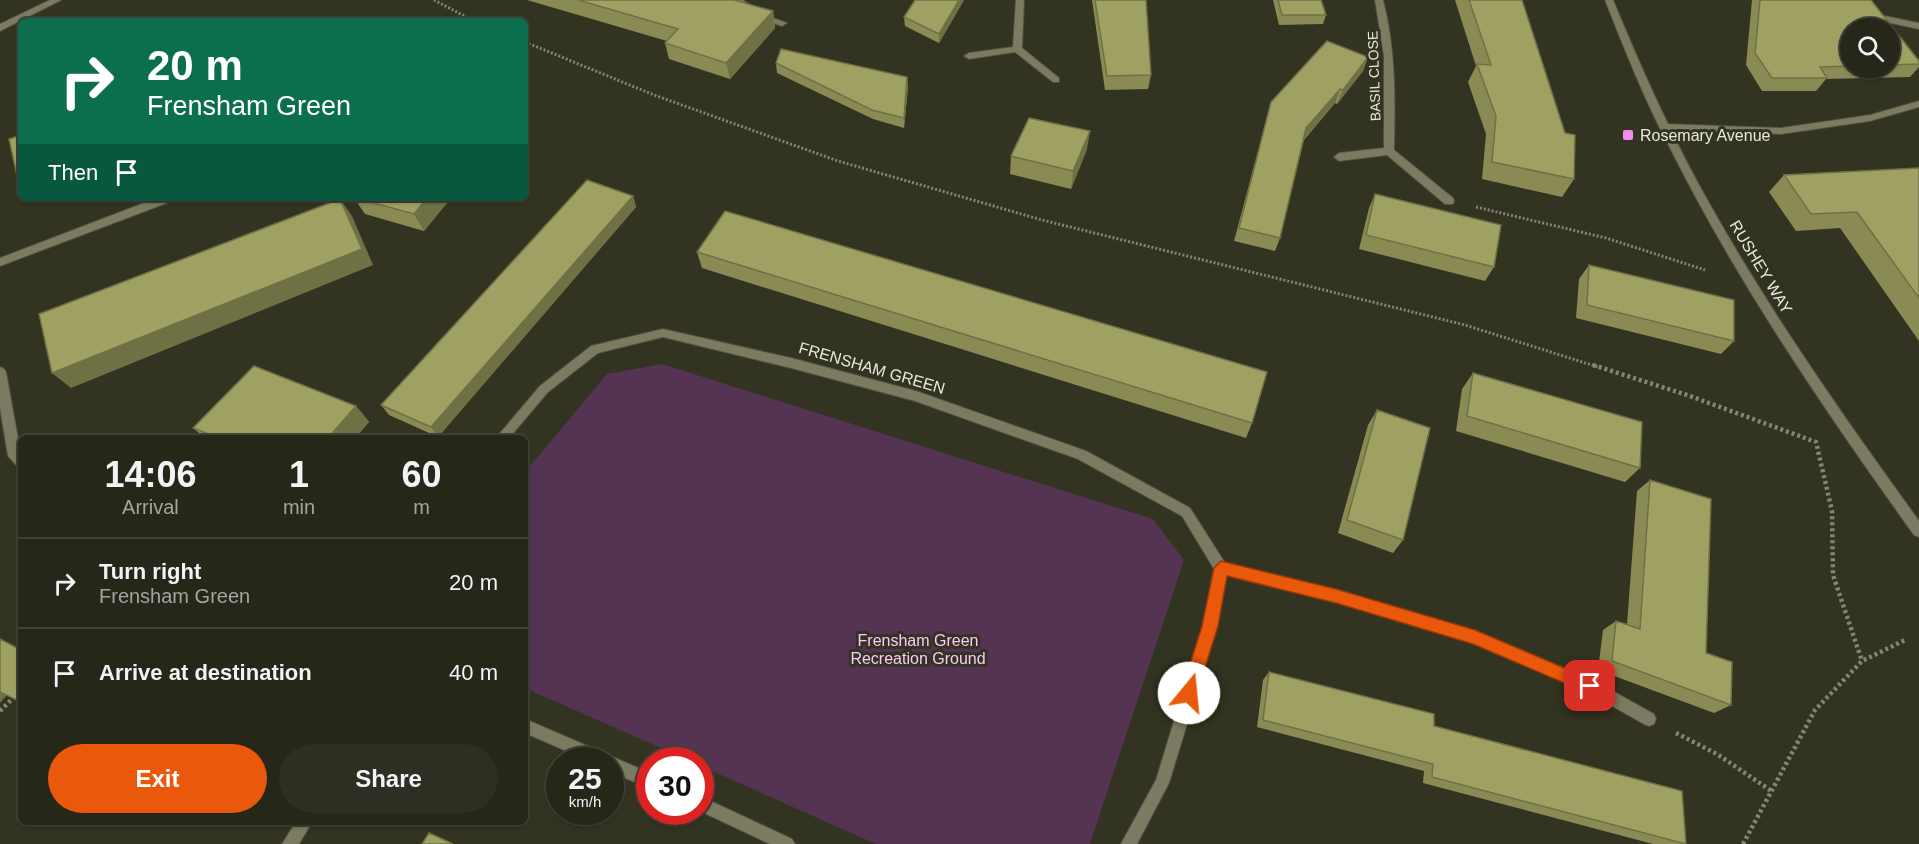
<!DOCTYPE html>
<style>
body{margin:0;font-family:Arial,sans-serif;background:#2e2e22;color:#f1f3f6;height:100vh;display:flex;flex-direction:column;font-size:22px;white-space:nowrap}
*{box-sizing:border-box;margin:0}
p{font-size:20px;color:#a4a5a2}
.icon{flex:none;width:33px;height:33px;fill:none;stroke:currentColor;stroke-width:2;stroke-linecap:round;stroke-linejoin:round}
.map{position:relative;flex:1;overflow:hidden}
.sheet{position:absolute;left:18px;top:435px;width:510px;height:390px;display:flex;flex-direction:column;background:#262619;border-radius:9px;box-shadow:0 2px 4px #0004,0 0 0 2px #424338}
.sheet>*{flex:none}
.banner{position:absolute;left:18px;top:18px;width:510px;height:183px;border-radius:9px;box-shadow:0 2px 4px #0004,0 0 0 2px #424338;background:#0b6e4f;color:#fff;overflow:hidden}
.buttons{position:absolute;left:1840px;top:18px;display:grid;gap:12px}
.buttons a{display:grid;place-items:center;width:60px;height:60px;border-radius:50%;background:#262619;box-shadow:0 2px 4px #0004,0 0 0 2px #424338;font-size:30px}
.speed{position:absolute;left:546px;top:747px;display:flex;gap:12px;font-size:30px;font-weight:700;text-align:center}
.speed>*{display:grid;place-content:center;width:78px;height:78px;border-radius:50%;background:#262619;box-shadow:0 2px 4px #0004,0 0 0 2px #424338;line-height:1}
.speed small{font-size:15px;font-weight:400}
.speed .limit{border:9px solid #d22;background:#fff;color:#111}
.pin{position:absolute;display:grid;place-items:center;width:51px;height:51px;color:#fff;margin:-26px;border-radius:12px;box-shadow:0 3px 9px #0006}
.me{position:absolute;width:66px;margin:-33px;rotate:17deg;stroke-linejoin:round;filter:drop-shadow(0 0 4px #0008)}
.turn{display:flex;align-items:center;gap:21px;height:126px;padding:0 30px;font-size:27px}
.turn .icon{width:78px;height:78px;stroke-width:2.5}
.turn b{display:block;font-size:42px;line-height:51px}
.then{display:flex;align-items:center;height:57px;padding:0 30px;background:#0003;gap:12px;font-size:22px}
.eta{display:flex;justify-content:space-evenly;align-items:center;height:102px;text-align:center}
.eta b{font-size:36px;font-weight:800;line-height:42px}
.cta{display:flex;gap:12px;margin-top:auto;padding:12px 30px}
.cta a{flex:1;height:69px;border-radius:36px;background:#ea580c;color:#fff;font-size:24px;font-weight:800;line-height:69px;text-align:center}
.cta a+a{background:#2e2e22;color:#f1f3f6}
ul{padding:0;list-style:none}
li{display:flex;align-items:center;gap:18px;height:90px;padding:0 30px;border-top:2px solid #424338}
li div{flex:1}
li b{display:block;font-size:22px}
li em{font-style:normal}
.map>svg:first-child{display:block}
</style>
<div class="map">
<svg width="1919" height="844" viewBox="0 0 1919 844">
<rect width="100%" height="100%" fill="#333321"/>
<!-- green -->
<path fill="#553453" d="M 662,364 L 1153,519 L 1184,560 L 1090,844 L 876,844 L 701,766 L 700,760 L 688,760 L 525,688 L 525,472 L 607,374 Z"/>
<g fill="none" stroke-linecap="round" stroke-linejoin="round">
<defs>
<path id="minor" d="M 50,0 L 61,0 L 0,31 L 0,24 Z
M 734,0 L 743,0 L 759,13 L 787,23 L 782,26 L 753,17 Z
M 1016,0 L 1024,0 L 1022,48 L 1059,78 L 1059,82 L 1053,82 L 1015,52 L 969,59 L 964,56 L 969,53 L 1013,47 Z
M 1375,0 L 1383,0 C 1396,50 1395,99 1394,150 L 1453,198 L 1454,201 L 1453,204 L 1445,204 L 1387,155 L 1339,161 L 1334,157 L 1339,153 L 1384,148 L 1384,56 Z
M 1870,13 L 1919,23 L 1919,29 L 1867,18 L 1866,16 Z
M 1919,101 L 1919,107 L 1870,121 L 1781,134 L 1665,130 L 1660,127 L 1665,124 L 1781,128 L 1870,115 Z
M 157,198 L 173,198 L 172,201 L 0,266 L 0,258 Z
M 663,329 L 791,358 L 916,391 L 1086,451 L 1190,508 L 1225,563 L 1336,590 L 1475,631 L 1595,681 L 1654,714 L 1656,719 L 1654,724 L 1649,726 L 1644,724 L 1585,691 L 1474,643 L 1336,602 L 1226,575 L 1217,626 L 1169,783 L 1137,844 L 1121,844 L 1156,780 L 1203,626 L 1214,569 L 1182,516 L 1078,459 L 915,401 L 791,368 L 663,337 L 598,353 L 548,392 L 509,438 L 496,438 L 540,386 L 591,346 Z
M 0,367 L 4,369 L 6,372 L 21,455 L 21,467 L 17,466 L 8,456 L 0,408 Z
M 525,719 L 650,773 L 650,788 L 610,772 L 610,760 L 587,760 L 525,733 Z
M 700,796 L 792,839 L 795,844 L 770,844 L 700,811 Z
M 296,822 L 312,822 L 299,844 L 282,844 Z"/>
<path id="tertiary" d="M 1605,0 L 1613,0 C 1643,72 1674,142 1713,210 C 1774,318 1846,420 1919,521 L 1919,537 L 1914,535 C 1824,409 1736,281 1667,142 C 1643,96 1624,48 1605,0 Z"/>
</defs>
<!-- minor casing -->
<use href="#minor" stroke="#50503f" stroke-width="2"/>
<!-- tertiary casing -->
<use href="#tertiary" stroke="#50503f" stroke-width="2"/>
<!-- path-far1 -->
<path stroke="#848575" stroke-width="3" stroke-dasharray="2 2" stroke-linecap="butt" d="M 434,0 L 474,21
M 525,42 L 654,95 L 838,161 L 1042,220 L 1465,325 L 1598,367
M 1476,207 L 1606,238 L 1705,270"/>
<!-- path -->
<path stroke="#848575" stroke-width="4.5" stroke-dasharray="3 3" stroke-linecap="butt" d="M 1593,365 L 1687,395 L 1816,442 L 1832,511 L 1833,575 L 1862,661
M 0,711 L 21,690
M 1676,733 L 1717,754 L 1773,792
M 1743,844 L 1815,710 L 1862,661 L 1905,640"/>
<!-- minor -->
<use href="#minor" fill="#7a7b61" fill-rule="evenodd"/>
<!-- tertiary -->
<use href="#tertiary" fill="#7a7b61" fill-rule="evenodd"/>
</g>
<!-- wall -->
<path fill="#898a54" fill-rule="evenodd" d="M 527,0 L 734,0 L 773,11 L 775,28 L 730,79 L 669,59 L 665,43 L 667,41 Z
M 964,0 L 939,43 L 905,26 L 904,17 Z
M 1092,0 L 1146,0 L 1151,75 L 1148,89 L 1105,90 Z
M 1273,0 L 1321,0 L 1326,15 L 1323,24 L 1279,25 Z
M 1455,0 L 1522,0 L 1574,179 L 1562,197 L 1482,179 L 1486,134 L 1468,82 L 1476,66 Z
M 1752,0 L 1871,0 L 1919,61 L 1919,67 L 1910,77 L 1826,79 L 1816,91 L 1762,91 L 1746,65 ZM 1851,28 L 1890,28 L 1890,68 L 1851,68 Z
M 1368,57 L 1363,71 L 1337,104 L 1335,103 L 1304,140 L 1280,238 L 1275,251 L 1234,241 L 1271,102 Z
M 776,63 L 907,77 L 908,87 L 904,128 L 873,119 L 777,73 Z
M 1087,149 L 1071,189 L 1010,174 L 1011,156 Z
M 1919,168 L 1919,341 L 1840,228 L 1796,231 L 1769,192 L 1784,175 Z
M 1375,194 L 1494,267 L 1485,281 L 1359,249 L 1369,208 Z
M 633,196 L 636,207 L 438,437 L 389,415 L 381,405 Z
M 354,198 L 451,198 L 424,231 L 365,214 Z
M 697,252 L 1252,423 L 1246,438 L 702,268 Z
M 1589,265 L 1734,341 L 1721,354 L 1576,318 L 1579,279 Z
M 1473,373 L 1640,468 L 1625,482 L 1456,431 L 1462,389 Z
M 356,406 L 369,422 L 355,438 L 205,438 L 193,428 Z
M 1377,410 L 1403,540 L 1393,553 L 1338,533 L 1368,425 Z
M 1650,480 L 1706,653 L 1731,705 L 1714,713 L 1598,670 L 1603,630 L 1616,621 L 1627,624 L 1637,491 Z
M 1269,672 L 1434,726 L 1686,844 L 1653,844 L 1423,783 L 1424,771 L 1257,727 L 1263,680 Z"/>
<!-- shaded-wall -->
<path fill="#6f7145" d="M 959,0 L 964,0 L 939,43 L 939,34 Z
M 773,11 L 775,28 L 730,79 L 726,63 Z
M 1368,57 L 1363,71 L 1337,104 L 1343,90 Z
M 907,77 L 908,87 L 904,128 L 904,118 Z
M 1340,89 L 1335,103 L 1301,142 L 1306,128 Z
M 1090,131 L 1087,149 L 1071,189 L 1073,171 Z
M 633,196 L 636,207 L 438,437 L 431,427 Z
M 33,198 L 48,198 L 37,202 Z
M 427,198 L 451,198 L 424,231 L 414,214 Z
M 340,199 L 352,216 L 373,265 L 71,388 L 52,373 Z
M 356,406 L 369,422 L 355,438 L 328,438 Z
M 0,692 L 7,695 L 0,703 Z"/>
<!-- building -->
<path fill="#9fa162" stroke="#6f7145" stroke-width="1.5" d="M 578,0 L 734,0 L 773,11 L 726,63 L 665,43 L 678,29 Z
M 915,0 L 959,0 L 939,34 L 904,17 Z
M 1095,0 L 1146,0 L 1151,75 L 1107,76 Z
M 1278,0 L 1321,0 L 1326,15 L 1282,15 Z
M 1469,0 L 1522,0 L 1565,133 L 1575,135 L 1574,179 L 1492,162 L 1496,116 L 1477,64 L 1491,65 Z
M 1760,0 L 1871,0 L 1919,61 L 1919,64 L 1890,65 L 1890,28 L 1851,28 L 1851,66 L 1820,67 L 1827,78 L 1772,78 L 1755,53 Z
M 1327,41 L 1368,57 L 1343,90 L 1340,89 L 1306,128 L 1280,238 L 1239,228 L 1271,102 Z
M 781,49 L 907,77 L 904,118 L 872,110 L 776,63 Z
M 1029,118 L 1090,131 L 1073,171 L 1011,156 Z
M 21,135 L 21,184 L 19,185 L 9,139 Z
M 1919,168 L 1919,298 L 1857,212 L 1811,214 L 1784,175 Z
M 587,180 L 633,196 L 431,427 L 381,405 Z
M 1375,194 L 1501,225 L 1494,267 L 1366,235 Z
M 356,198 L 427,198 L 414,214 Z
M 340,199 L 362,249 L 52,373 L 39,314 Z
M 725,211 L 1267,372 L 1252,423 L 697,252 Z
M 1589,265 L 1734,300 L 1734,341 L 1587,305 Z
M 254,366 L 356,406 L 328,438 L 208,438 L 211,435 L 193,428 Z
M 1473,373 L 1642,422 L 1640,468 L 1467,416 Z
M 1377,410 L 1430,428 L 1403,540 L 1347,520 Z
M 1650,480 L 1711,499 L 1706,653 L 1732,662 L 1731,705 L 1612,661 L 1616,621 L 1640,629 Z
M 0,639 L 21,650 L 21,702 L 0,692 Z
M 1269,672 L 1434,714 L 1434,726 L 1682,791 L 1686,844 L 1432,777 L 1433,764 L 1263,720 Z
M 429,833 L 453,844 L 422,844 Z"/>
<!-- route -->
<path fill="#ea580c" stroke="#983908" stroke-width="1.5" d="M 1221,561 L 1336,589 L 1475,630 L 1595,681 L 1597,686 L 1595,692 L 1590,694 L 1473,644 L 1336,603 L 1227,576 L 1218,626 L 1197,693 L 1195,699 L 1189,701 L 1184,699 L 1181,693 L 1202,626 L 1214,568 Z"/>
<!-- markers -->
<rect fill="#f489f0" stroke="#333321" stroke-width="2" x="1622" y="129" width="12" height="12" rx="3"/>
<g text-anchor="middle" dominant-baseline="central" stroke-width="6" stroke-linejoin="round" paint-order="stroke">
<!-- far-street labels -->
<g font-size="14" fill="#e8e9dd" stroke="#333321">
<text transform="translate(1374 76) rotate(-92)">BASIL CLOSE</text>
</g>
<!-- poi labels -->
<g font-size="16" fill="#e8e9dd" stroke="#333321" text-anchor="start">
<text x="1640" y="135">Rosemary Avenue</text>
</g>
<!-- street labels -->
<g font-size="16" fill="#e8e9dd" stroke="#333321">
<text transform="translate(1761 267) rotate(59)">RUSHEY WAY</text>
<text transform="translate(872 368) rotate(16)">FRENSHAM GREEN</text>
</g>
<!-- park labels -->
<g font-size="16" fill="#fec7fa" stroke="#333321">
<text x="918" y="640">Frensham Green<tspan x="918" dy="18">Recreation Ground</tspan></text>
</g>
</g>
</svg>
<div class="buttons">
<a><svg class="icon" aria-label="search" viewBox="0 0 24 24"><circle cx="10" cy="10" r="6"/><path d="M15 15l6 6"/></svg></a>
</div>
<div class="speed"><div>25<small>km/h</small></div><div class="limit">30</div></div>
<div class="pin" style="left:1590px;top:686px;background:#d93025"><svg class="icon" aria-label="arrive" viewBox="0 0 24 24"><path d="M6 21V4h12l-3 4 3 4H6"/></svg></div>
<svg class="me" style="left:1189px;top:693px" viewBox="-20 -20 40 40"><circle r="19" fill="#fff"/><path d="M0-13L10 11 0 6-10 11z" fill="#ea580c"/></svg>
<div class="banner">
<div class="turn"><svg class="icon" aria-label="right" viewBox="0 0 24 24"><path d="M7 20v-9h11M14 6l5 5-5 5"/></svg><div><b>20 m</b>Frensham Green</div></div>
<div class="then">Then<svg class="icon" aria-label="arrive" viewBox="0 0 24 24"><path d="M6 21V4h12l-3 4 3 4H6"/></svg></div>
</div>
<section class="sheet">
<div class="eta">
<div><b>14:06</b><p>Arrival</p></div>
<div><b>1</b><p>min</p></div>
<div><b>60</b><p>m</p></div>
</div>
<ul>
<li><svg class="icon" aria-label="right" viewBox="0 0 24 24"><path d="M7 20v-9h11M14 6l5 5-5 5"/></svg><div><b>Turn right</b><p>Frensham Green</p></div><em>20 m</em></li>
<li><svg class="icon" aria-label="arrive" viewBox="0 0 24 24"><path d="M6 21V4h12l-3 4 3 4H6"/></svg><div><b>Arrive at destination</b></div><em>40 m</em></li>
</ul>
<div class="cta"><a>Exit</a><a>Share</a></div>
</section>
</div>
